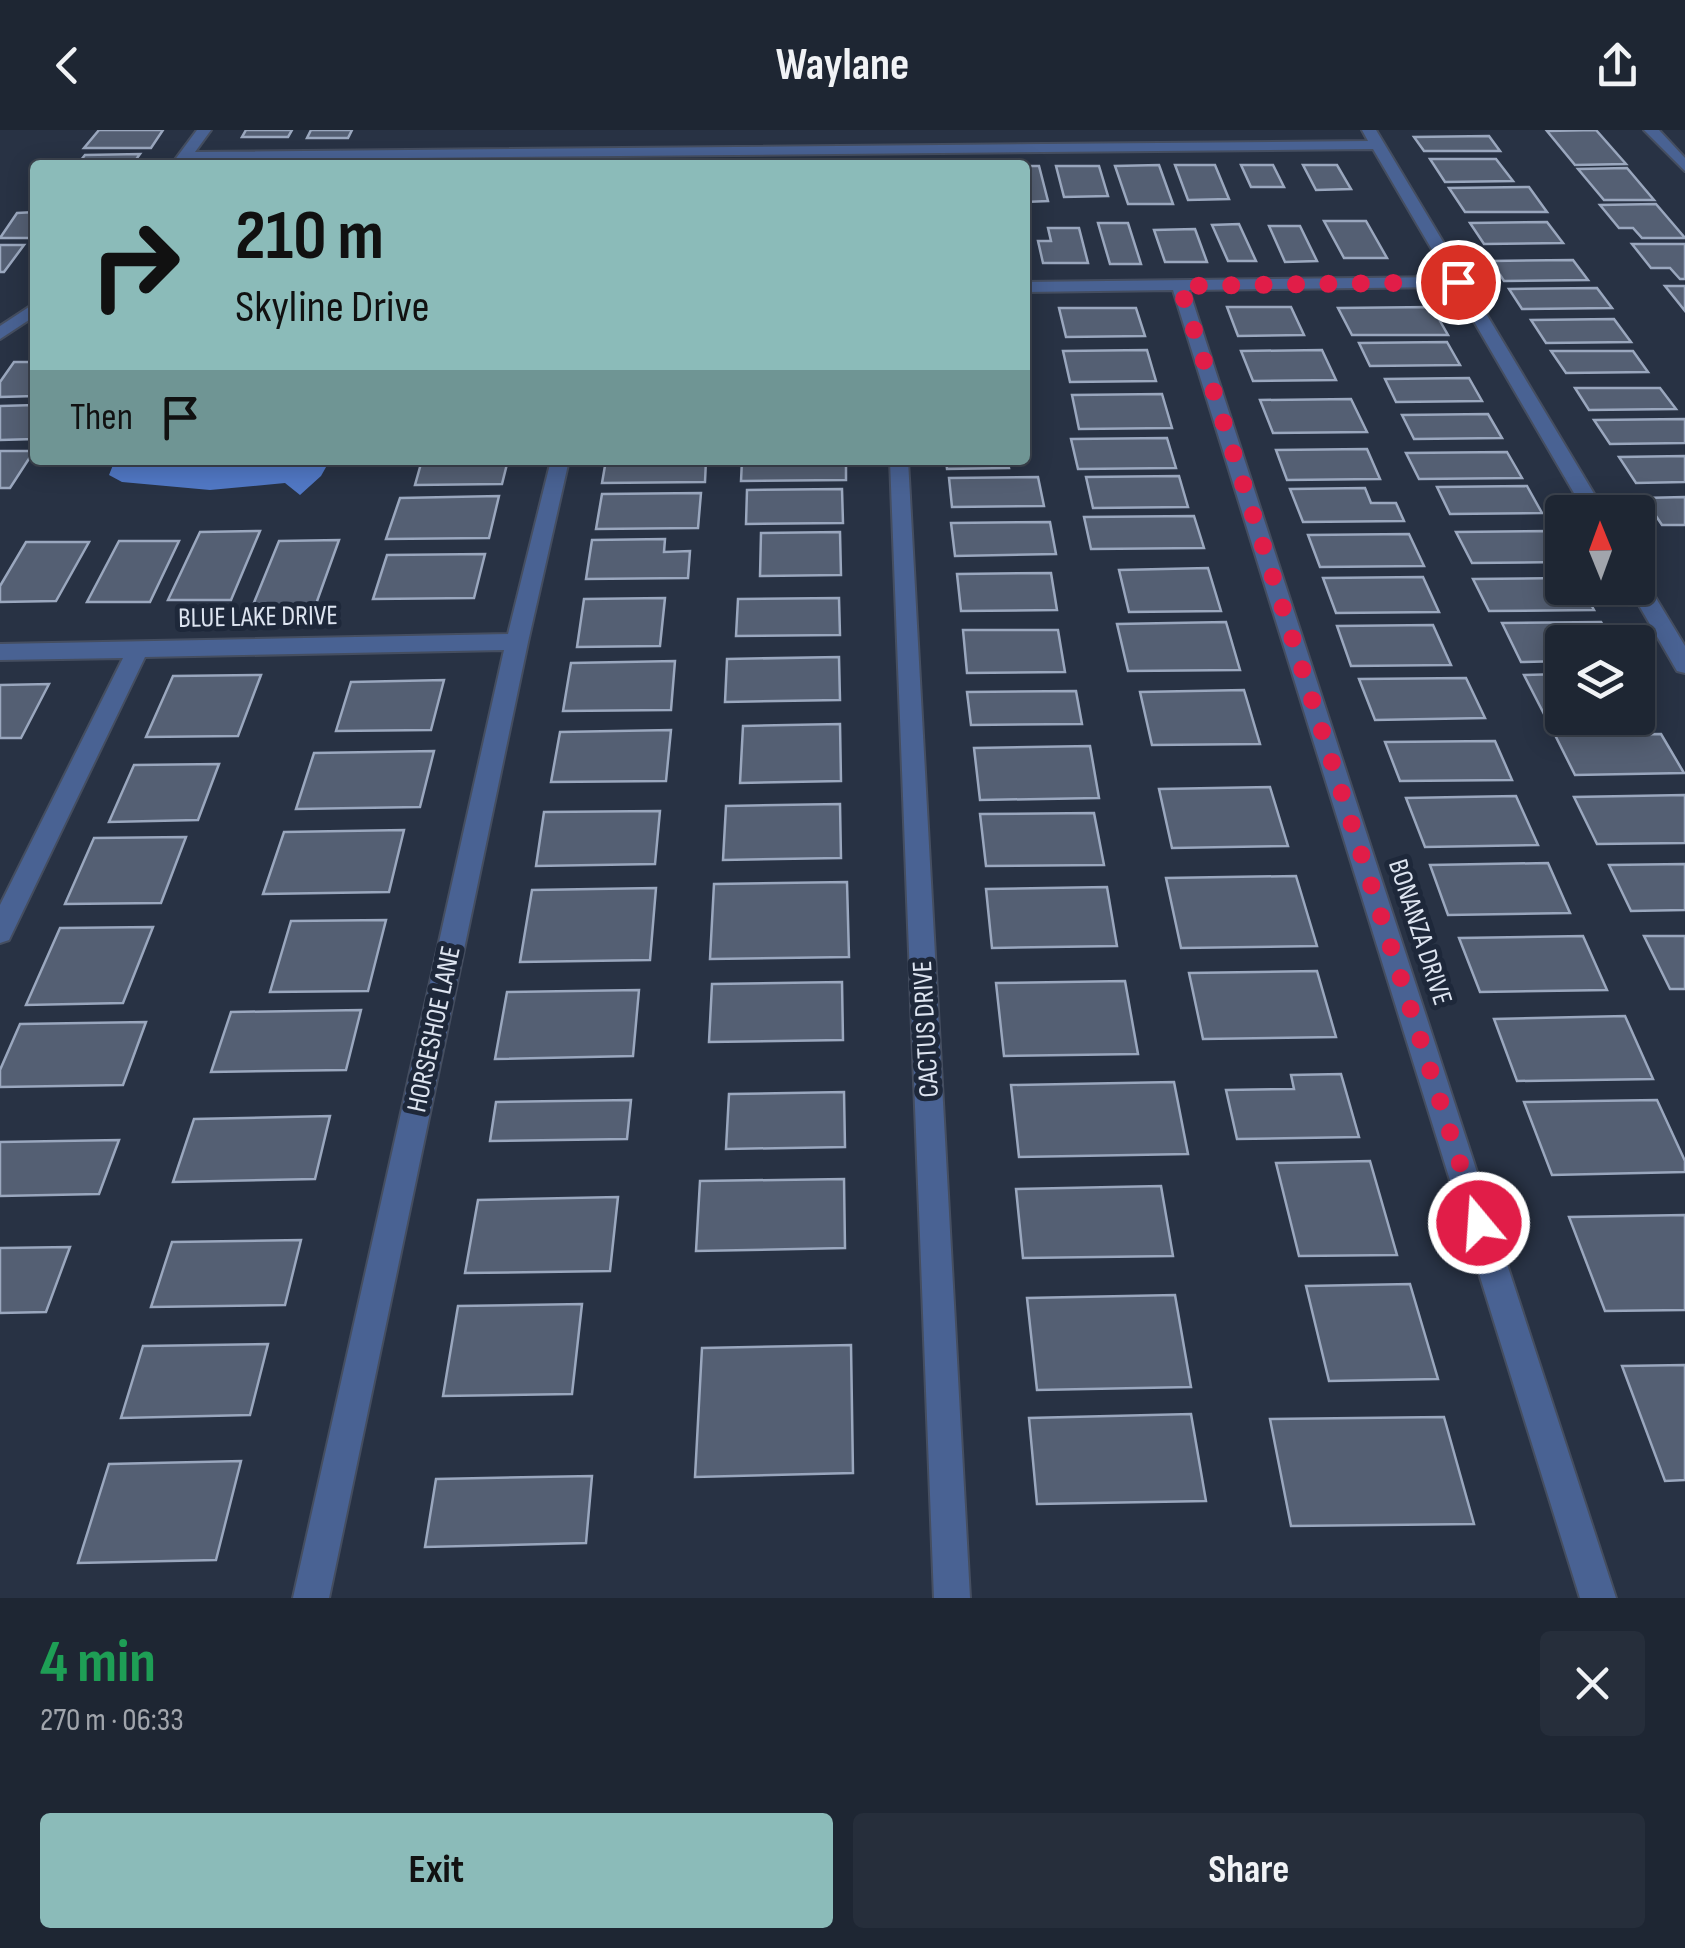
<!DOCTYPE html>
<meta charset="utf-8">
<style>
body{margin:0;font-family:"Sofia Sans Condensed",sans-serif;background:#262e3b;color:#f1f3f6;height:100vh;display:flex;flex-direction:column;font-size:38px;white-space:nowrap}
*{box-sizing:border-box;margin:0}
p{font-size:32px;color:#a1a5ac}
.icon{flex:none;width:55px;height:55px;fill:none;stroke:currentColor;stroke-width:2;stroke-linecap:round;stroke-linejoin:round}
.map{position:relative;height:1468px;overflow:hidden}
.panel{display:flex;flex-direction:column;background:#1e2633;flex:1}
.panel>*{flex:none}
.hud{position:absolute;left:30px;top:30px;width:1000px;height:305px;border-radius:10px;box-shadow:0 5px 25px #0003,0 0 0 2px #3c434e;background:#8bbbb9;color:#111;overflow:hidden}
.needle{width:65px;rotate:359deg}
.buttons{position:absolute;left:1545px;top:365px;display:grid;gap:20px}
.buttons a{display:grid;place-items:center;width:110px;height:110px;border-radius:10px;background:#1e2633;box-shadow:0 5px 25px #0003,0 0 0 2px #3c434e;font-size:50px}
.pin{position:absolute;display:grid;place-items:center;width:85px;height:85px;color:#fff;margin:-42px;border:5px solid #fff;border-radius:50%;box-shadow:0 2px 10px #0007}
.me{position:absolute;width:110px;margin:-55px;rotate:342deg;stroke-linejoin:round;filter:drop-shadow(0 0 8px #0008)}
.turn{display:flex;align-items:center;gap:35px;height:210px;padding:0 40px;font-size:45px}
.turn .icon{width:130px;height:130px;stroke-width:2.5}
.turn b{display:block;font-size:70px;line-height:85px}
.then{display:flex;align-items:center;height:95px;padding:0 40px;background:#0003;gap:20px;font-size:38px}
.round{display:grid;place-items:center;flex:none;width:105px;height:105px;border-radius:10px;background:#262e3b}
.summary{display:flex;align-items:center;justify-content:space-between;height:170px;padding:0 40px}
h1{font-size:60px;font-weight:700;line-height:75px;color:#1e9e55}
.primary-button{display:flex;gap:20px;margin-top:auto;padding:20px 40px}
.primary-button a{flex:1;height:115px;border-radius:10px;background:#8bbbb9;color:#111;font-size:40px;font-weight:700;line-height:115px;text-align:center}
.primary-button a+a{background:#262e3b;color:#f1f3f6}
header{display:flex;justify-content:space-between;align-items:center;height:130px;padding:0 40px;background:#1e2633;font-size:45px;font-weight:700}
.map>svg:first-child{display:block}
</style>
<header><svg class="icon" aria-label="back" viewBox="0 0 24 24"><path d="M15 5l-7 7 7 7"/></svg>Waylane<svg class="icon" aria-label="share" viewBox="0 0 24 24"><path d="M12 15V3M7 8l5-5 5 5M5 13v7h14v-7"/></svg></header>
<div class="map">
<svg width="1685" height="1468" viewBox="0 0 1685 1468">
<rect width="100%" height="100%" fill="#283244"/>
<!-- water -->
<path fill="#5178c5" d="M 115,330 L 330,330 L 321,346 L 300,365 L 285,353 L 210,360 L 122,352 L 109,345 Z"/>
<!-- building -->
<path fill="#545f73" stroke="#9aa7be" stroke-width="2.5" d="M 99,0 L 163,0 L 151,18 L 84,18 Z
M 246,0 L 292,0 L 288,7 L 242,7 Z
M 311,0 L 352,0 L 348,8 L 307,8 Z
M 1596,0 L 1626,34 L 1575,35 L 1547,1 Z
M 1489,6 L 1500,21 L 1424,21 L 1414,7 Z
M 140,24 L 132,35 L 77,35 L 85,25 Z
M 1430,29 L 1496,29 L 1513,51 L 1445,52 Z
M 1159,35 L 1173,74 L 1128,74 L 1115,36 Z
M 1175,35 L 1215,35 L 1229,69 L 1188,70 Z
M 1241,35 L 1273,35 L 1284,57 L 1251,57 Z
M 1303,35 L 1337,35 L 1351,59 L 1316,60 Z
M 1025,36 L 1039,36 L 1048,71 L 1025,72 Z
M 1056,36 L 1099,36 L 1108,66 L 1064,67 Z
M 1627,38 L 1654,70 L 1604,70 L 1578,39 Z
M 1529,57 L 1547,82 L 1465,82 L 1449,58 Z
M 1656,74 L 1685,108 L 1642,108 L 1633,98 L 1619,98 L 1600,75 Z
M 35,82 L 35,108 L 0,108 L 17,83 Z
M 1324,91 L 1366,91 L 1387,128 L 1344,128 Z
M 1547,92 L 1563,113 L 1484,114 L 1470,93 Z
M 1098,93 L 1128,93 L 1141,134 L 1110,134 Z
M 1239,94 L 1256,131 L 1228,131 L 1212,95 Z
M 1269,96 L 1300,96 L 1317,131 L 1285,132 Z
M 1048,98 L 1079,98 L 1088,133 L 1043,133 L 1038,111 L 1051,111 Z
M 1195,99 L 1207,132 L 1165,132 L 1154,100 Z
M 1632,114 L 1685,114 L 1685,149 L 1680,149 L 1670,138 L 1651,138 Z
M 0,115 L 24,115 L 4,142 L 0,142 Z
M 1573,130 L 1588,150 L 1504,151 L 1491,131 Z
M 1665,156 L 1685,156 L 1685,181 Z
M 1597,158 L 1612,178 L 1522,179 L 1509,159 Z
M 1227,177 L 1291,177 L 1304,205 L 1238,206 Z
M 1432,177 L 1448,205 L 1352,205 L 1338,178 Z
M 1059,178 L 1136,178 L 1145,206 L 1066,207 Z
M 1614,189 L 1631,212 L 1546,213 L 1531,190 Z
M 1447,212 L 1460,235 L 1370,236 L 1359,213 Z
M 1147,220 L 1156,251 L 1070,252 L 1063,221 Z
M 1322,220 L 1336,250 L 1253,251 L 1241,221 Z
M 1551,221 L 1633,221 L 1648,242 L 1566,243 Z
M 14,232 L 35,232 L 35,266 L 0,267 L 0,252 Z
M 1469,248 L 1482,271 L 1396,272 L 1385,249 Z
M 1575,258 L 1660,258 L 1676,279 L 1589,280 Z
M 1162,264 L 1172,298 L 1079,299 L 1072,265 Z
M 1351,269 L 1367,302 L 1273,303 L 1260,270 Z
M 35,275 L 35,309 L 0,310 L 0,276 Z
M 1488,284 L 1502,308 L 1414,309 L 1402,285 Z
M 1685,289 L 1685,313 L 1610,314 L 1594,290 Z
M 1167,308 L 1176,338 L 1078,339 L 1071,309 Z
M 1367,319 L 1380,349 L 1287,350 L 1276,320 Z
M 0,321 L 34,321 L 10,358 L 0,358 Z
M 1507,322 L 1522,348 L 1419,349 L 1406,323 Z
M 1685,326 L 1685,352 L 1636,353 L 1619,327 Z
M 422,330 L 508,330 L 502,354 L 415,355 Z
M 606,330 L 706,330 L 705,352 L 602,353 Z
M 742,330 L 846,330 L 846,350 L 741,351 Z
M 946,330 L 1007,330 L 1009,338 L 947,339 Z
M 1179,346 L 1188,377 L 1093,378 L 1086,347 Z
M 1038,347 L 1044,376 L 952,377 L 949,348 Z
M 1527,356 L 1542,383 L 1450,384 L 1437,357 Z
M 1365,358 L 1371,373 L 1396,373 L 1404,391 L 1303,392 L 1290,359 Z
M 842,359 L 843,393 L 746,394 L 747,360 Z
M 701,363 L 698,398 L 596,399 L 602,364 Z
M 499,366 L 489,408 L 386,409 L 400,368 Z
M 1685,367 L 1685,395 L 1662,395 L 1644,368 Z
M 1194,386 L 1204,418 L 1091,419 L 1084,387 Z
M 1050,392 L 1056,424 L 955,426 L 951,393 Z
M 260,401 L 231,470 L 168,470 L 200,402 Z
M 1549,401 L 1562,432 L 1472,433 L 1456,402 Z
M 840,402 L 841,445 L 760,446 L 761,403 Z
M 1409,404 L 1424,436 L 1320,437 L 1308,405 Z
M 665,409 L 664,422 L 690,421 L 688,448 L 586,449 L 592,410 Z
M 339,410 L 316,474 L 253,475 L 279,411 Z
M 119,411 L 179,411 L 150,472 L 87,472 Z
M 26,412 L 89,412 L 56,471 L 0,472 L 0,456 Z
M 485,424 L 474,468 L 373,469 L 387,425 Z
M 1208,438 L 1221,481 L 1129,482 L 1119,440 Z
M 1051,443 L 1057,480 L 961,481 L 957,444 Z
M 1423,447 L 1439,482 L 1336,483 L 1323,448 Z
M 1562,448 L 1562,458 L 1582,458 L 1594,480 L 1489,481 L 1473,449 Z
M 665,468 L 660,516 L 577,517 L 584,469 Z
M 839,468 L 840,505 L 736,506 L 738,469 Z
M 1226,492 L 1240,540 L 1128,541 L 1117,494 Z
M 1601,492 L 1613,512 L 1562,512 L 1562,531 L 1521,532 L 1502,493 Z
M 1433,495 L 1451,535 L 1351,536 L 1337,496 Z
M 963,500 L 1058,500 L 1065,542 L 967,543 Z
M 839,527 L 840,570 L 725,572 L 727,529 Z
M 675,531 L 671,580 L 563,581 L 571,533 Z
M 1562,544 L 1562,584 L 1544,584 L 1524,545 Z
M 261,545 L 238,606 L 146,607 L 173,546 Z
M 1466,548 L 1485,588 L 1375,590 L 1359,549 Z
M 444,550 L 431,600 L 336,601 L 351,552 Z
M 49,554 L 21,608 L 0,608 L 0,555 Z
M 1244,560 L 1260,614 L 1152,615 L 1140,562 Z
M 1076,561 L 1082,594 L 971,595 L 967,562 Z
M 840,594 L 841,651 L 740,653 L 743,596 Z
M 671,600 L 666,651 L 551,652 L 560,602 Z
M 1661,604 L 1684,643 L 1575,645 L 1555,605 Z
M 1495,611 L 1512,650 L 1400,651 L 1385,612 Z
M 1090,616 L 1099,668 L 980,670 L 974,618 Z
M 434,621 L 420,677 L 296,679 L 314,623 Z
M 219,634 L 198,690 L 109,692 L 134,635 Z
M 1270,657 L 1288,716 L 1172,718 L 1159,659 Z
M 1685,665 L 1685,713 L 1597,714 L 1574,667 Z
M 1516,666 L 1538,715 L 1425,717 L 1406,668 Z
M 840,674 L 841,728 L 723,730 L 726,676 Z
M 660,681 L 655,734 L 536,736 L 544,682 Z
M 1094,683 L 1104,735 L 986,736 L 980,684 Z
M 404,700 L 389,762 L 263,764 L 284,702 Z
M 186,707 L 161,773 L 65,774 L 94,708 Z
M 1548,733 L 1570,783 L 1448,785 L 1430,735 Z
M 1685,734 L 1685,780 L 1631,781 L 1609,735 Z
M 1296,746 L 1317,816 L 1181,818 L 1166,748 Z
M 847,752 L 849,827 L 710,829 L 714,754 Z
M 1107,757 L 1117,816 L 992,818 L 986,759 Z
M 656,758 L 650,830 L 520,832 L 532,760 Z
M 386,790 L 368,861 L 270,862 L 291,791 Z
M 153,797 L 123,873 L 26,875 L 60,798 Z
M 1583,806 L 1607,860 L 1480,862 L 1459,808 Z
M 1644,806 L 1685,806 L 1685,859 L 1670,859 Z
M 1317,841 L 1336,907 L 1203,909 L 1189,843 Z
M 1125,851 L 1138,924 L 1004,926 L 996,853 Z
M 842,852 L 843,910 L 709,912 L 712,854 Z
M 639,860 L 633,926 L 495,929 L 507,862 Z
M 361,880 L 346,940 L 211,942 L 231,882 Z
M 1625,886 L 1653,949 L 1517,951 L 1494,889 Z
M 146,892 L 123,955 L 0,957 L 0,940 L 20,894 Z
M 1341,944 L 1359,1007 L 1237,1009 L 1226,960 L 1294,959 L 1291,945 Z
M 1174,952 L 1188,1024 L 1019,1027 L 1011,955 Z
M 844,962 L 845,1017 L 726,1019 L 729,964 Z
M 631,970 L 627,1009 L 490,1011 L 496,972 Z
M 1657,970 L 1685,1031 L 1685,1042 L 1552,1045 L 1524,972 Z
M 330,986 L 315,1049 L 173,1052 L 194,989 Z
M 119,1010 L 99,1064 L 0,1066 L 0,1012 Z
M 1370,1031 L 1397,1125 L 1299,1126 L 1276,1033 Z
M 844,1049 L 845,1118 L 696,1121 L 700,1051 Z
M 1161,1056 L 1173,1126 L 1023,1128 L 1016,1059 Z
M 618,1067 L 610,1141 L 465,1143 L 478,1070 Z
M 1685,1085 L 1685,1180 L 1605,1181 L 1569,1087 Z
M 301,1110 L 285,1175 L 151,1177 L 172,1112 Z
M 70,1117 L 46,1182 L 0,1183 L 0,1118 Z
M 1410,1154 L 1438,1249 L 1329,1251 L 1306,1156 Z
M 1175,1165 L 1191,1257 L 1037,1260 L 1027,1168 Z
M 582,1174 L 572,1264 L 443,1266 L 458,1176 Z
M 268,1214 L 250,1285 L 121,1288 L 143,1216 Z
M 851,1215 L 853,1343 L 695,1347 L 702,1218 Z
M 1685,1235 L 1685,1350 L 1665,1351 L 1622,1236 Z
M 1191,1284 L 1206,1371 L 1037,1374 L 1029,1288 Z
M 1444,1287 L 1474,1394 L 1291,1396 L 1270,1289 Z
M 241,1331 L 216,1430 L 78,1433 L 109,1334 Z
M 592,1346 L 586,1413 L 425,1417 L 436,1349 Z"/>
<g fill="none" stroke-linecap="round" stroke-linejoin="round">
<defs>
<path id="street" d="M 197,0 L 211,0 L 195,22 L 1368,11 L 1362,0 L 1376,0 L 1605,382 L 1585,382 L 1454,157 L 1189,160 L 1616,1468 L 1580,1468 L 1173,160 L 1025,162 L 1025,152 L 1448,147 L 1373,19 L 189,30 L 185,35 L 171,35 Z
M 1644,0 L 1659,0 L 1685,28 L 1685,41 Z
M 35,173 L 35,186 L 0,209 L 0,196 Z
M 551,330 L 569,330 L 528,512 L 329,1468 L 293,1468 L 504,520 L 145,527 L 9,810 L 0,813 L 0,775 L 123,528 L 0,530 L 0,514 L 508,504 Z
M 890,330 L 908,330 L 970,1468 L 934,1468 Z
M 1638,448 L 1645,450 L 1685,516 L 1685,543 L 1677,541 L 1629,458 L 1638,458 Z"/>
</defs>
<!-- street casing -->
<use href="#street" stroke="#454e60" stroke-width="4"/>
<!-- street -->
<use href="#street" fill="#496293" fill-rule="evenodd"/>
</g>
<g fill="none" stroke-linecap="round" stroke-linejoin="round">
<!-- route -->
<path stroke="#e11d48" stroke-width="18" stroke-dasharray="0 32.4" d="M 1458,152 L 1180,156 L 1479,1093"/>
</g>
<g text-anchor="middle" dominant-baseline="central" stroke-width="10" stroke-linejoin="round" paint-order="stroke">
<!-- street labels -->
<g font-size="28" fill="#dde4f0" stroke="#1e283a">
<text transform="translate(258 487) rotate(-1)">BLUE LAKE DRIVE</text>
<text transform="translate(1420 802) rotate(72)">BONANZA DRIVE</text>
<text transform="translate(434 899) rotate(-78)">HORSESHOE LANE</text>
<text transform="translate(926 899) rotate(-93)">CACTUS DRIVE</text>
</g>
</g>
</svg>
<div class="buttons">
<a><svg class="needle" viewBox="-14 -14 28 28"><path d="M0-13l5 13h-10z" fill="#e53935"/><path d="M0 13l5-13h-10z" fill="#a1a5ac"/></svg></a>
<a><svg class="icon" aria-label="layers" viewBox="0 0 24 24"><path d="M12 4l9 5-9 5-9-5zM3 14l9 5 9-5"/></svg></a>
</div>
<div class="pin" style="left:1458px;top:152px;background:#d93025"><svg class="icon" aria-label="arrive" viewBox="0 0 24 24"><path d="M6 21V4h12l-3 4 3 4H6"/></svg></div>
<svg class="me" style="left:1479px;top:1093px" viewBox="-20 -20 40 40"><circle r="17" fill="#e11d48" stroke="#fff" stroke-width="3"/><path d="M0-11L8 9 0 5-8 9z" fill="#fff"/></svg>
<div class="hud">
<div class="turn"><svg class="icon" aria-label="right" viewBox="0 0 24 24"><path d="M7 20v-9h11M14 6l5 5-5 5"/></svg><div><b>210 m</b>Skyline Drive</div></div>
<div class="then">Then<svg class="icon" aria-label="arrive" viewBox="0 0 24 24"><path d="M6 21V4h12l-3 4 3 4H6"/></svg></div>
</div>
</div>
<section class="panel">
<div class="summary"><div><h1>4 min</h1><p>270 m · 06:33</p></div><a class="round"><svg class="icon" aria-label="close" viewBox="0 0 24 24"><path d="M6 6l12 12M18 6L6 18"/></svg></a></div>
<div class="primary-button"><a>Exit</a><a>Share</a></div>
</section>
